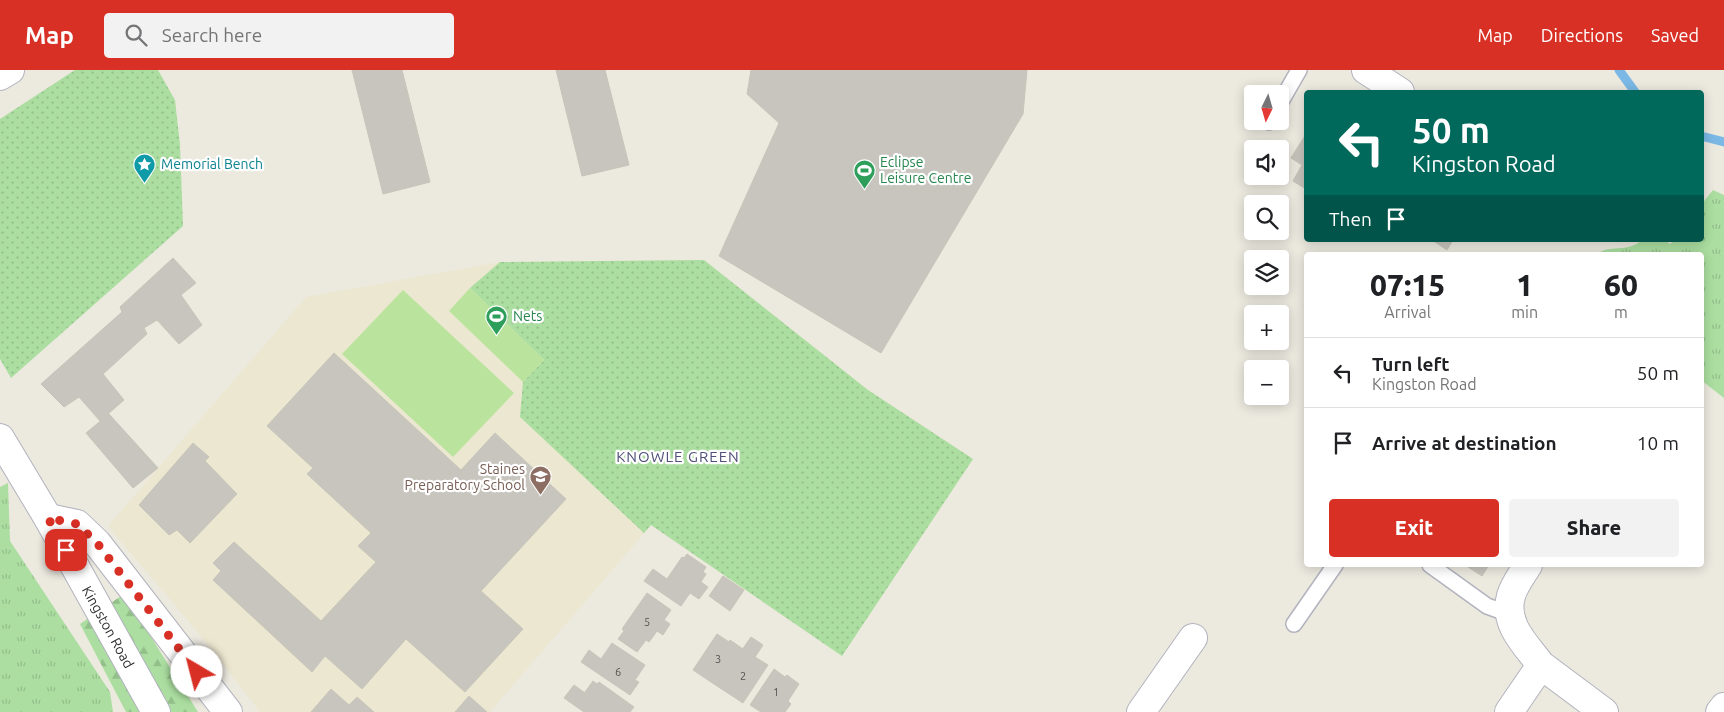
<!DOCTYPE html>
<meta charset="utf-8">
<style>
body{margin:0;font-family:Ubuntu,sans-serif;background:#f2f2f2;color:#202124;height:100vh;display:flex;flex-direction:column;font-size:19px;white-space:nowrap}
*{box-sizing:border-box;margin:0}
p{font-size:16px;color:#757577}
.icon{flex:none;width:28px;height:28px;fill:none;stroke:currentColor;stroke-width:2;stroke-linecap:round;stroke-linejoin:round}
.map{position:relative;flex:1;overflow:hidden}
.panel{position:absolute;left:1304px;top:182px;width:400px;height:315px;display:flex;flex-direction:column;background:#fff;border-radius:5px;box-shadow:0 2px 12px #0003}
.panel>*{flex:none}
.hud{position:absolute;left:1304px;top:20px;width:400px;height:152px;border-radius:5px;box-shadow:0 2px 12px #0003;background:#00695c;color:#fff;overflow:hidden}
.needle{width:32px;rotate:185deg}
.tools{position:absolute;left:1244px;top:15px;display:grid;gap:10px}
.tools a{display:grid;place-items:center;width:45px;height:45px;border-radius:5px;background:#fff;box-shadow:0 2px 12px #0003;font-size:25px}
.pin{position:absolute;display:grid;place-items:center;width:42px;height:42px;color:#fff;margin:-21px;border-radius:10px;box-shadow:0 2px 8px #0006}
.me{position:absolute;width:55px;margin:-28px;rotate:323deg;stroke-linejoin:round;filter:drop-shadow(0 0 4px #0008)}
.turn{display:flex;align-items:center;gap:18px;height:105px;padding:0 25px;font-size:22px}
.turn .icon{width:65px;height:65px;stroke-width:2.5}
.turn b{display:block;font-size:35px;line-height:42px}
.then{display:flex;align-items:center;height:48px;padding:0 25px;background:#0003;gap:10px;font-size:19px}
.eta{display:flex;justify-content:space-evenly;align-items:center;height:85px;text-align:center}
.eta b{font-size:30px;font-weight:800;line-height:35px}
.button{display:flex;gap:10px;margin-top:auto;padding:10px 25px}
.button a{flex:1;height:58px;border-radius:5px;background:#d93025;color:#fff;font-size:20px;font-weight:800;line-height:58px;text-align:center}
.button a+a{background:#f2f2f2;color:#202124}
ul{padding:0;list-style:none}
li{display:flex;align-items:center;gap:15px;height:70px;padding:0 25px;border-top:1px solid #e0e0e0}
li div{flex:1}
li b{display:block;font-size:19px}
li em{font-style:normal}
header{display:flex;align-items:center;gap:30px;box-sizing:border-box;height:70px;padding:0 25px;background:#d93025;color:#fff}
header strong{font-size:24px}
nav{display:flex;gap:28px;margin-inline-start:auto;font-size:18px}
.search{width:350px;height:45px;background:#f2f2f2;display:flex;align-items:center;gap:12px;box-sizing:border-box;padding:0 18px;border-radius:5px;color:#757577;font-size:19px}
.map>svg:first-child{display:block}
</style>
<header>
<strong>Map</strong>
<div class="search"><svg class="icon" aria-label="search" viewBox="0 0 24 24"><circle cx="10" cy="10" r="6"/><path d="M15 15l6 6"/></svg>Search here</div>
<nav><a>Map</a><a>Directions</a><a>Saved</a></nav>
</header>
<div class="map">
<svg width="1724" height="642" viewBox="0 0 1724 642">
<defs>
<pattern id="grass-dots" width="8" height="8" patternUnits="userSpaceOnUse" patternTransform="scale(1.25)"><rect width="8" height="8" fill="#abdea0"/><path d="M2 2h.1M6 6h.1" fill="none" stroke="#93bf8a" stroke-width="1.8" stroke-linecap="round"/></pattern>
<pattern id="forest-firs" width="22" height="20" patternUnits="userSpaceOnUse" patternTransform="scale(1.25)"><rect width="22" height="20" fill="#abdea0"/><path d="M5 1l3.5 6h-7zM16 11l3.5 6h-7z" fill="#93bf8a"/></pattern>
<pattern id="park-tufts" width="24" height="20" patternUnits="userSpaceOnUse" patternTransform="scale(1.25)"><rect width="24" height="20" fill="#abdea0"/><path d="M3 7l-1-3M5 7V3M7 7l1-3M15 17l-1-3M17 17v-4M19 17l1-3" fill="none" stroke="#93bf8a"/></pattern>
</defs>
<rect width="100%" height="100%" fill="#ece9df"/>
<!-- education -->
<path fill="#ece7d0" d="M 704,190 L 868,320 L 973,389 L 842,586 L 651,455 L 490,642 L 260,642 L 206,572 L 108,456 L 306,227 L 500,192 Z"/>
<!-- grass -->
<path fill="url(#grass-dots)" d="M 75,0 L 158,0 L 175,30 L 180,75 L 183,156 L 11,308 L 0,289 L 0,49 Z
M 704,190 L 868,320 L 973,389 L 842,586 L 651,455 L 644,463 L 520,347 L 523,312 L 544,290 L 470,218 L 500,192 Z"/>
<!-- forest -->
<path fill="url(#forest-firs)" d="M 124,524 L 198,642 L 126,642 L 80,554 Z"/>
<!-- park -->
<path fill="url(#park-tufts)" d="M 1713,120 L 1724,125 L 1724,328 L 1701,310 L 1701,185 L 1596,185 C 1610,173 1626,184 1642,170 L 1665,170 L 1670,174 L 1674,170 L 1701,170 L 1701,135 Z
M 8,413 L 10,471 L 110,622 L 113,642 L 0,642 L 0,417 Z"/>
<!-- pitch -->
<path fill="#bae49d" d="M 470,218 L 544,290 L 523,312 L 449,241 Z
M 403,220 L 514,323 L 453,387 L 342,284 Z"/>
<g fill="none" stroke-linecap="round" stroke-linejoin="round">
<!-- stream -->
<path stroke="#7bb8e5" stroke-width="9" d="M 1619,0 L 1635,22
M 1701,66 L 1724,72"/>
</g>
<!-- building -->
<path fill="#c8c5be" stroke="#c7c5b9" d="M 352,0 L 402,0 L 430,112 L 383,124 Z
M 556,0 L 605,0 L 629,95 L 582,106 Z
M 751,0 L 1027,0 L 1023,44 L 881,283 L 719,186 L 779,53 L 747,24 Z
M 1306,64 L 1306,119 L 1293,111 L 1302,95 L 1291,88 Z
M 1432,170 L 1453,170 L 1447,180 Z
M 173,188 L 196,213 L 181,225 L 202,255 L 179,274 L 157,250 L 144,258 L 147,264 L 103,304 L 124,330 L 100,351 L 79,327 L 64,337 L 41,314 L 122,242 L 120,237 Z
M 334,283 L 461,400 L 495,363 L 566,429 L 481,521 L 523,559 L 465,622 L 406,569 L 362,619 L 325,586 L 312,602 L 213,510 L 221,501 L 213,493 L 234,472 L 321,551 L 376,492 L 358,476 L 371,463 L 307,404 L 313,398 L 267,356 Z
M 109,344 L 158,398 L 133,418 L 86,363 Z
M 193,373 L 209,387 L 205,391 L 237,424 L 190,473 L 177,460 L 169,465 L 139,435 Z
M 687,484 L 706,497 L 703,502 L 706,504 L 701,512 L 708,517 L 699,529 L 690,523 L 681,536 L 644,511 L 653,499 L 667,509 L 682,487 L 684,488 Z
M 1465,495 L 1489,495 L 1482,506 Z
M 723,506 L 744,520 L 730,541 L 709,526 Z
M 647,523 L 671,540 L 664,550 L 670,554 L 663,565 L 657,561 L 649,572 L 646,570 L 637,582 L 618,569 L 624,561 L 622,559 Z
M 717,564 L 729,572 L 730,570 L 743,579 L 717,616 L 693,600 Z
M 751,567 L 763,575 L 755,587 L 768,595 L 743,633 L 717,616 Z
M 612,573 L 645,595 L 635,610 L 639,612 L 630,625 L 581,592 L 589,580 L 601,589 Z
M 774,599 L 785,607 L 787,605 L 799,614 L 788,631 L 791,634 L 785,642 L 761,642 L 750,635 Z
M 593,611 L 597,614 L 599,612 L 634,637 L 630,642 L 584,642 L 564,628 L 574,615 L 589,626 L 589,625 L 585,622 Z
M 331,619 L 349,635 L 357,627 L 374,642 L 311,642 Z
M 469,626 L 487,642 L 455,642 Z"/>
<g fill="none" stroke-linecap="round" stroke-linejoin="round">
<defs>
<path id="service" d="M 1280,33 L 1299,0
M 1269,52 L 1270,51
M 1430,495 L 1487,536 L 1509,544
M 1294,554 L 1335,495"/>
<path id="minor" d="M 1366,0 L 1400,22
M 0,6 L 10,0
M 48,448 L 77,454 L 97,473 L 228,642
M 1528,495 C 1522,505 1514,515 1511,526 C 1503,554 1526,575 1541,595
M 1141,642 L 1193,568
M 1509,642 L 1541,595 L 1604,642
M 1720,642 L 1724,637"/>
<path id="tertiary" d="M 0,368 L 48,448 L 156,642"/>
</defs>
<!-- service casing -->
<use href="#service" stroke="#b2b3be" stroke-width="18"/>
<!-- minor casing -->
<use href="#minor" stroke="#b2b3be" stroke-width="30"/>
<!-- tertiary casing -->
<use href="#tertiary" stroke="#b2b3be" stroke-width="30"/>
<!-- service -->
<use href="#service" stroke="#fff" stroke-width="15"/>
<!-- minor -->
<use href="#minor" stroke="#fff" stroke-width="28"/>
<!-- tertiary -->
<use href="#tertiary" stroke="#fff" stroke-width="28"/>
</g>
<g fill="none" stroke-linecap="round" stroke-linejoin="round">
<!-- route -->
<path stroke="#d93025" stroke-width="9" stroke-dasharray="0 16.2" d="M 66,480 L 48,448 L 77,454 L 97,473 L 197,602"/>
</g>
<!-- icons -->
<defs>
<symbol id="sight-pin" viewBox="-11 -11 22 30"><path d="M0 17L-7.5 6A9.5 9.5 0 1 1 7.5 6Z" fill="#0f9aa8" stroke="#fff"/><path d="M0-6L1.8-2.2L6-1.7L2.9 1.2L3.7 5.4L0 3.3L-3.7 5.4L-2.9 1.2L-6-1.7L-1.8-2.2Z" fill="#fff"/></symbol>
<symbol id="stadium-pin" viewBox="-11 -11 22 30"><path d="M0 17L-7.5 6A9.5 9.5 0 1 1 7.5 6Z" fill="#2e9e5b" stroke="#fff"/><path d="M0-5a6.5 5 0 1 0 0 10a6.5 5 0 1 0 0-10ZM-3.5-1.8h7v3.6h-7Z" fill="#fff"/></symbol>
<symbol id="school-pin" viewBox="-11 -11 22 30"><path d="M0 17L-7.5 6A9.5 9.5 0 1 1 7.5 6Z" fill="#8d6e63" stroke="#fff"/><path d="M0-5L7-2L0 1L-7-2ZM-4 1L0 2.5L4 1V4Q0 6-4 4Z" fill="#fff"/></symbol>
</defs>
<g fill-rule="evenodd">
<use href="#sight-pin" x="132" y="82" width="25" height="34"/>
<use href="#stadium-pin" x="852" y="88" width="25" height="34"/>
<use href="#stadium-pin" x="484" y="234" width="25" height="34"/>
<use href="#school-pin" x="528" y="394" width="25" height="34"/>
</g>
<g text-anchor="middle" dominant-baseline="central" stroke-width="4.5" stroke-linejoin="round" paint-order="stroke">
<!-- number labels -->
<g font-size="11" fill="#535250">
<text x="647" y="552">5</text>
<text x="718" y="589">3</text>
<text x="618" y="602">6</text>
<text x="743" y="606">2</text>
<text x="776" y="622">1</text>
</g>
<!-- leisure labels -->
<g font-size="14" fill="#27864d" stroke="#fff" text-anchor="start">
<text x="880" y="92">Eclipse<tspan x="880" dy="16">Leisure Centre</tspan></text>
<text x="513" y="246">Nets</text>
</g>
<!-- culture labels -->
<g font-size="14" fill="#0d838f" stroke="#fff" text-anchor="start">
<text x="161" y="94">Memorial Bench</text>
</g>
<!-- education labels -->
<g font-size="14" fill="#785e54" stroke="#fff" text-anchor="end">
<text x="525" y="399">Staines<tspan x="525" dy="16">Preparatory School</tspan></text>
</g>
<!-- street labels -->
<g font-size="14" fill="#2c2c2c" stroke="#fff">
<text transform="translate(108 557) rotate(61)">Kingston Road</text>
</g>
<!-- neighbourhood labels -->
<g font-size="15" letter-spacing="1" fill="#4f5079" stroke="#fff">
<text x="678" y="386">KNOWLE GREEN</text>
</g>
</g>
</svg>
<div class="tools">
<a><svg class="needle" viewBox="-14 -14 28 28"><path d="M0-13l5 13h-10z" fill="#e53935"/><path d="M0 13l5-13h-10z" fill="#757577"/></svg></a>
<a><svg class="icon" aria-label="sound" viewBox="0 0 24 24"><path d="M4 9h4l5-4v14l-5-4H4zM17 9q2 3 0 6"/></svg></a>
<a><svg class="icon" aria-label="search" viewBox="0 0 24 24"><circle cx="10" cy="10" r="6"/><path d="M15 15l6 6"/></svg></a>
<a><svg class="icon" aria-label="layers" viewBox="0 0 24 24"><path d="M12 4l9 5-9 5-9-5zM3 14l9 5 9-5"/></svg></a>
<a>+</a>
<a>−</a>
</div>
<div class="pin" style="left:66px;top:480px;background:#d93025"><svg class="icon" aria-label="arrive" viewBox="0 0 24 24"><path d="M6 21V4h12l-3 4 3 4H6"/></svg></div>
<svg class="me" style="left:197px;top:602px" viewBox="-20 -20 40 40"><circle r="19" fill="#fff"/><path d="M0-13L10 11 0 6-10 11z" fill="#d93025"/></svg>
<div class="hud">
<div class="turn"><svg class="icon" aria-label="left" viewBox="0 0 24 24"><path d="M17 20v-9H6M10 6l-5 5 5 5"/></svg><div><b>50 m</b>Kingston Road</div></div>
<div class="then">Then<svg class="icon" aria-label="arrive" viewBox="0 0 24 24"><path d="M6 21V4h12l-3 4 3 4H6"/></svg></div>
</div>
<section class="panel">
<div class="eta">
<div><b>07:15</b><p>Arrival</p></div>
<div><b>1</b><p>min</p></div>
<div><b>60</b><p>m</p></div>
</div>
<ul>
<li><svg class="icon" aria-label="left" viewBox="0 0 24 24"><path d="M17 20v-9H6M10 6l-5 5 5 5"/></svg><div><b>Turn left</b><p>Kingston Road</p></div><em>50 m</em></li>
<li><svg class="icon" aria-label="arrive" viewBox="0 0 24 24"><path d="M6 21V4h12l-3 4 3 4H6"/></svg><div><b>Arrive at destination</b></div><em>10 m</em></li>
</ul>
<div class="button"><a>Exit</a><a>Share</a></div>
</section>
</div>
